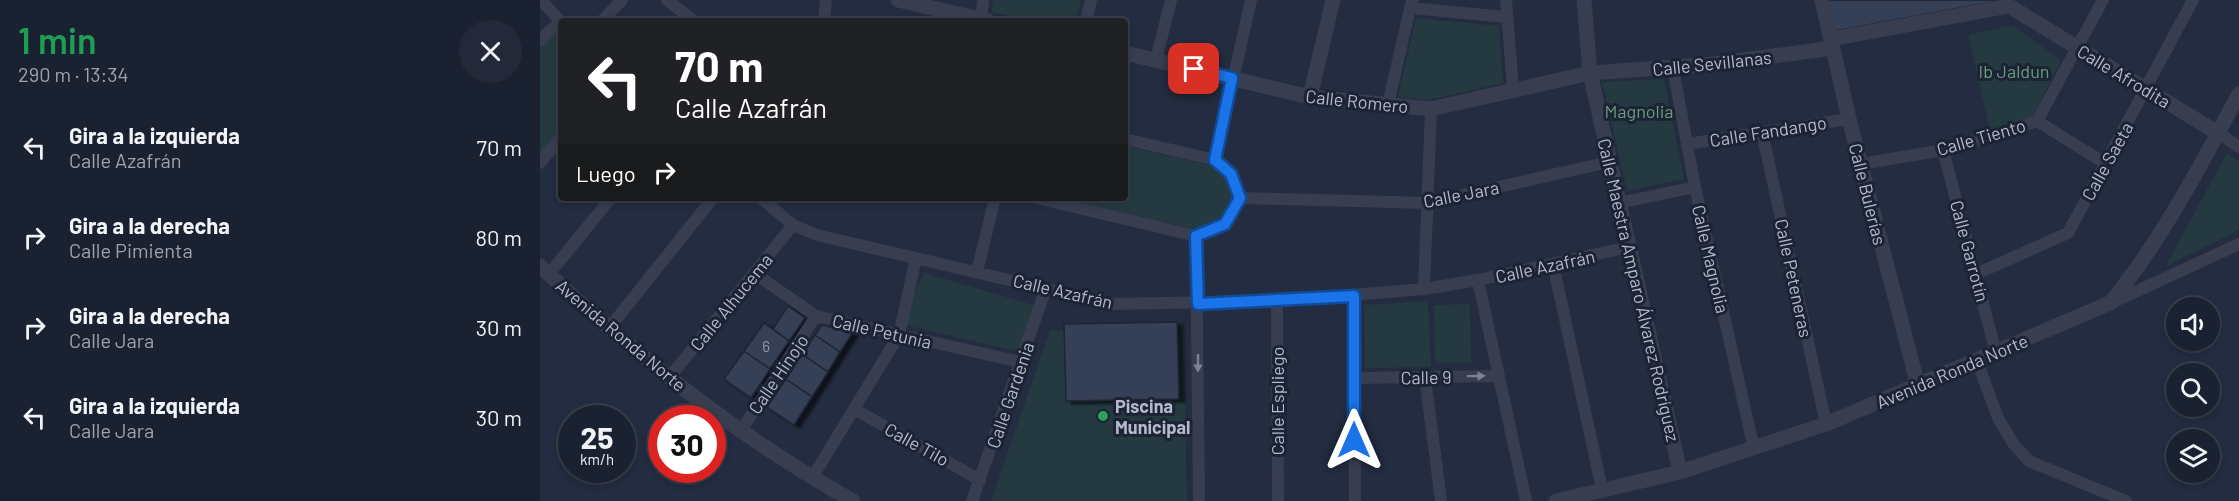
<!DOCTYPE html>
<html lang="es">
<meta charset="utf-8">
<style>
body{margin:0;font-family:Barlow,sans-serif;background:#232938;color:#f1f3f6;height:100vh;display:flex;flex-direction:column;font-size:22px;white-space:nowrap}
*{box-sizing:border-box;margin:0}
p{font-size:20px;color:#9fa3ab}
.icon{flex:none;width:33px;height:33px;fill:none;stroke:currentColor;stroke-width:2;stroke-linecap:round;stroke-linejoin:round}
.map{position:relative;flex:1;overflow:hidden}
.panel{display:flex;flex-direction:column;background:#1a2130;width:540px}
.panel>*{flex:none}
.hud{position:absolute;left:18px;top:18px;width:570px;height:183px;border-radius:6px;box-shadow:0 3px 9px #0003,0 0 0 2px #383e4c;background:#202124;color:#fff;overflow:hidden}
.fabs{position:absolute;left:1626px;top:297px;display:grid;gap:12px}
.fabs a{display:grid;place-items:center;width:54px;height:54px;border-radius:50%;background:#1a2130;box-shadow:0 3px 9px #0003,0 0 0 2px #383e4c;font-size:30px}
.speed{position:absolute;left:18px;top:405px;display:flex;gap:12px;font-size:30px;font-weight:700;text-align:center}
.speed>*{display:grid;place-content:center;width:78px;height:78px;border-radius:50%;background:#1a2130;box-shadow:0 3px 9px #0003,0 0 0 2px #383e4c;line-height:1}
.speed small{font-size:15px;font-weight:400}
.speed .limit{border:9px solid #d22;background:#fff;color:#111}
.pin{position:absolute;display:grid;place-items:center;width:51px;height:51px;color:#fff;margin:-26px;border-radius:12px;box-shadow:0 3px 9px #0006}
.me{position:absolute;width:66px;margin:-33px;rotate:0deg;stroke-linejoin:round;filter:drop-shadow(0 0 4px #0008)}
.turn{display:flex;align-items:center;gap:21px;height:126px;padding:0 18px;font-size:27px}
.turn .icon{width:78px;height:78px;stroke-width:2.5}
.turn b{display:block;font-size:42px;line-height:51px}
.then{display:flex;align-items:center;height:57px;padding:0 18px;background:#0003;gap:12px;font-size:22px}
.round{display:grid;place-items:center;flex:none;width:63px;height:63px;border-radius:32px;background:#232938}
.headline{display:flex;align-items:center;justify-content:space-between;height:102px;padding:0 18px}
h1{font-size:36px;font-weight:600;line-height:45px;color:#1e9e55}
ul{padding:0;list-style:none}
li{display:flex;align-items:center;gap:18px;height:90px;padding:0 18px}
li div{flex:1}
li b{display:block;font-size:22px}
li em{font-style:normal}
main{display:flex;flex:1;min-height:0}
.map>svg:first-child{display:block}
</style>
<main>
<section class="panel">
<div class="headline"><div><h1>1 min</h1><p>290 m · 13:34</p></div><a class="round"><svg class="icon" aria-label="close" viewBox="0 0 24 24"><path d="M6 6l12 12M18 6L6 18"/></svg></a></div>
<ul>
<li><svg class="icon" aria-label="left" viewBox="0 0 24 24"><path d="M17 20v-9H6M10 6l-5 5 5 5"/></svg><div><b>Gira a la izquierda</b><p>Calle Azafrán</p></div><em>70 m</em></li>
<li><svg class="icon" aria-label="right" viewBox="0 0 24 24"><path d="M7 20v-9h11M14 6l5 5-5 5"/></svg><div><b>Gira a la derecha</b><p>Calle Pimienta</p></div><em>80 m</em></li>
<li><svg class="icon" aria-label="right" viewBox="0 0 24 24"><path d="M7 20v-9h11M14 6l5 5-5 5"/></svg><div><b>Gira a la derecha</b><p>Calle Jara</p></div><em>30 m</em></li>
<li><svg class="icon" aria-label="left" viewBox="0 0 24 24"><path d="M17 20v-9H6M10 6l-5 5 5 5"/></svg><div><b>Gira a la izquierda</b><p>Calle Jara</p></div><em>30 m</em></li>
</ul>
</section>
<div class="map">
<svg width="1699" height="501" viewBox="0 0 1699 501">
<defs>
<filter id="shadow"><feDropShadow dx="5.5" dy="3" stdDeviation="1.5" flood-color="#0009"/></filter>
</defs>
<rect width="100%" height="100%" fill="#232c40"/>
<!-- green -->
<path fill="#253a40" d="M 453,0 L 541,0 L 536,21 L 491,21 L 452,12 Z
M 876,18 L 959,26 L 963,83 L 888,100 L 858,97 Z
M 21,22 L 21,137 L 0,163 L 0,40 Z
M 1472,25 L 1521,60 L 1493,116 L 1450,129 L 1428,35 Z
M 1124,79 L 1144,179 L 1087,191 L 1062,82 Z
M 585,146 L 672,166 L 688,178 L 692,198 L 682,220 L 655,229 L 522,198 L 585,198 Z
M 1687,153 L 1699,161 L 1699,230 L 1625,267 Z
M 384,273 L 500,307 L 484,353 L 361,324 Z
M 888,301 L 891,367 L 825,368 L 824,305 Z
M 930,304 L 931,363 L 895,363 L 894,305 Z
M 637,322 L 638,325 L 643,325 L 647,501 L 451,501 L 510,330 L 524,331 L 524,324 Z"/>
<!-- building -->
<path fill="#353f56" stroke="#1e2536" stroke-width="1.5" filter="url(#shadow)" d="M 1287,0 L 1463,0 L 1295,31 Z
M 248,306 L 265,318 L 249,341 L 233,329 Z
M 637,322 L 639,399 L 526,401 L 524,324 Z
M 224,323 L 249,341 L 230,369 L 204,351 Z
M 282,325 L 313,332 L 300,352 L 275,335 Z
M 275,335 L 300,352 L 288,372 L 262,354 Z
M 204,351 L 230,369 L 211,398 L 184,379 Z
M 262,354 L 288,372 L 272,397 L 246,379 Z
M 246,379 L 272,397 L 254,425 L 227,407 Z"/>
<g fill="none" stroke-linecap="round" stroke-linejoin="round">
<!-- minor -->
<path stroke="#383e4f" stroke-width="12" d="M 1,0 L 21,22
M 127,0 L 154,21
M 966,0 L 973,89
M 870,8 L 967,17
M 441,19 L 443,0
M 62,21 L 82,0
M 284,21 L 286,0
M 546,21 L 551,0
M 0,40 L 20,22
M 616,60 L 631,0
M 1133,68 L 1155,187 L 1214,449
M 848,104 L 872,0
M 1497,121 L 1566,164
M 1222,132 L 1286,424
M 1678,133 L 1699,147
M 1147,144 L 1309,119
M 1403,150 L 1456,353
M 675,160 L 711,0
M 0,163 L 21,137
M 1321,164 L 1403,150 L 1497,121 L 1563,0
M 221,198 L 253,225 L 277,235 L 571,304 L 737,301 L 884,289 L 938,280 L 1089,247
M 497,198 L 656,236 L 685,224 L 700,198 L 691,174 L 675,160 L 585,139
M 700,198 L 888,203 L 1069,162
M 1079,203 L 1155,187
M 656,236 L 659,501
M 1013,264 L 1062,489
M 437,272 L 455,198
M 214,273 L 276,316 L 481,362
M 9,274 L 71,198
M 1436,274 L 1528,233 L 1653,0
M 938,280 L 986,501
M 884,289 L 891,109
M 814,296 L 815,501
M 737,301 L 738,501
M 1571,303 L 1699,244
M 70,327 L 173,198
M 1437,361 L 1458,418 L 1474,445 L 1489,461 L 1586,501
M 885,377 L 901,501
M 129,378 L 253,225
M 814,378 L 959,376
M 314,409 L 440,480
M 200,432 L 276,316
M 272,478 L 359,335 L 376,258
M 432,501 L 506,288"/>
<!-- tertiary -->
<path stroke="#383e4f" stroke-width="15" d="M 358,0 L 448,21
M 1044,0 L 1050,73 L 1140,472
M 1282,0 L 1309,119 L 1378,386
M 1469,6 L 1678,133
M 1291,39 L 1469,6
M 585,53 L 770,97 L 891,109 L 1050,73 L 1175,64 L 1293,48
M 770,97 L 793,0
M 0,266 C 96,356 198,437 313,501
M 1016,501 L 1140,472 L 1286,424 L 1570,303 C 1622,240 1660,166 1699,94"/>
</g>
<!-- one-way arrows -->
<defs><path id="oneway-solid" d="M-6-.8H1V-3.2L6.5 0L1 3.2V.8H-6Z" transform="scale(1.5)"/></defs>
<g fill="#7c8293">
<use href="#oneway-solid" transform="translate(658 363) rotate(90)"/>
<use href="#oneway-solid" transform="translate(936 376) rotate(-1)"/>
</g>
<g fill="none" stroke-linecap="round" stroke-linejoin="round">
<defs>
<path id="route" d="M 654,69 L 692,78 L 675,160 L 691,174 L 700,198 L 685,224 L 656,236 L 658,304 L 814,296 L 814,440"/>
</defs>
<!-- route casing -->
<use href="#route" stroke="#114b97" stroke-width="15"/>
<!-- route -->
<use href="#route" stroke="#1a73e8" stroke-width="10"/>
</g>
<!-- markers -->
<circle fill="#2e9e5b" stroke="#1c2334" stroke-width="2" cx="563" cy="416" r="6"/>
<g text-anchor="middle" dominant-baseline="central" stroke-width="6" stroke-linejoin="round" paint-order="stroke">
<!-- number labels -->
<g font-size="15" fill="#9299ab">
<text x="226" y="346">6</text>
</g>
<!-- street labels -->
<g font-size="18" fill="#b4baca" stroke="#1c2334">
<text transform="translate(1172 63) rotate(-6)">Calle Sevillanas</text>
<text transform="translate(1584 76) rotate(31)">Calle Afrodita</text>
<text transform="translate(817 101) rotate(6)">Calle Romero</text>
<text transform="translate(1228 131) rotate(-9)">Calle Fandango</text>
<text transform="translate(1441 137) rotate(-16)">Calle Tiento</text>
<text transform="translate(1567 161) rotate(-61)">Calle Saeta</text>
<text transform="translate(921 194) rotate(-11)">Calle Jara</text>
<text transform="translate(1328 194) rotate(76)">Calle Bulerías</text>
<text transform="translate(1430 251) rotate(75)">Calle Garrotín</text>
<text transform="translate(1171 259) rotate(77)">Calle Magnolia</text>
<text transform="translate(1005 266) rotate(-12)">Calle Azafrán</text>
<text transform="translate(1254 278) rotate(78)">Calle Peteneras</text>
<text transform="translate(1099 290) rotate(77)">Calle Maestra Amparo Álvarez Rodríguez</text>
<text transform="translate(523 291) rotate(13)">Calle Azafrán</text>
<text transform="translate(191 302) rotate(-51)">Calle Alhucema</text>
<text transform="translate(342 331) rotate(13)">Calle Petunia</text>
<text transform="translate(81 335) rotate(40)">Avenida Ronda Norte</text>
<text transform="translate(1412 371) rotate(-23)">Avenida Ronda Norte</text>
<text transform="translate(238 374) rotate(-56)">Calle Hinojo</text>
<text transform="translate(886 377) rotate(-1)">Calle 9</text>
<text transform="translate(470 395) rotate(-71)">Calle Gardenia</text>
<text transform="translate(737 401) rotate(-90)">Calle Espliego</text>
<text transform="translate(377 444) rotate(29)">Calle Tilo</text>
</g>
<!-- park labels -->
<g font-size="18" fill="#6a9c7c" stroke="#1c2334">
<text x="1474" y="71">Ib Jaldun</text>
<text x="1099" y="111">Magnolia</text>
</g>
<!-- poi labels -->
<g font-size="18" font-weight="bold" fill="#b4baca" stroke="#1c2334" text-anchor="start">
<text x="575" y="406">Piscina<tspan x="575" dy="21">Municipal</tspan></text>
</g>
</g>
</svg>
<div class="fabs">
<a><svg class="icon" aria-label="sound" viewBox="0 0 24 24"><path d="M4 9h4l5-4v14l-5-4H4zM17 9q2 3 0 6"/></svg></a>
<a><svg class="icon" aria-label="search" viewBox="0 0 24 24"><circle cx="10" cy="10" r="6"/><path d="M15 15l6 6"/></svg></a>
<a><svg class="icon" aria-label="layers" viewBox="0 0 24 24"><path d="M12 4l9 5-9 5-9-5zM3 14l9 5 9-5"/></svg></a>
</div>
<div class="speed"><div>25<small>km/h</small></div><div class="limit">30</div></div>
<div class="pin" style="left:654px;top:69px;background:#d93025"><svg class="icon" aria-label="arrive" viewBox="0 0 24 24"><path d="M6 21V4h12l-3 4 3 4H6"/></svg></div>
<svg class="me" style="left:814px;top:440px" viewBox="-20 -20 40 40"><path d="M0-17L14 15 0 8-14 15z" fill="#1a73e8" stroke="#fff" stroke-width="4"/></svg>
<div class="hud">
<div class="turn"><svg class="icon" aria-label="left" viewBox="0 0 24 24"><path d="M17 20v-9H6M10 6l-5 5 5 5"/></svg><div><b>70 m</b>Calle Azafrán</div></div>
<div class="then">Luego<svg class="icon" aria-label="right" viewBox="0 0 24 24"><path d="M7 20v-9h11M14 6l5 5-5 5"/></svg></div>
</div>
</div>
</main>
